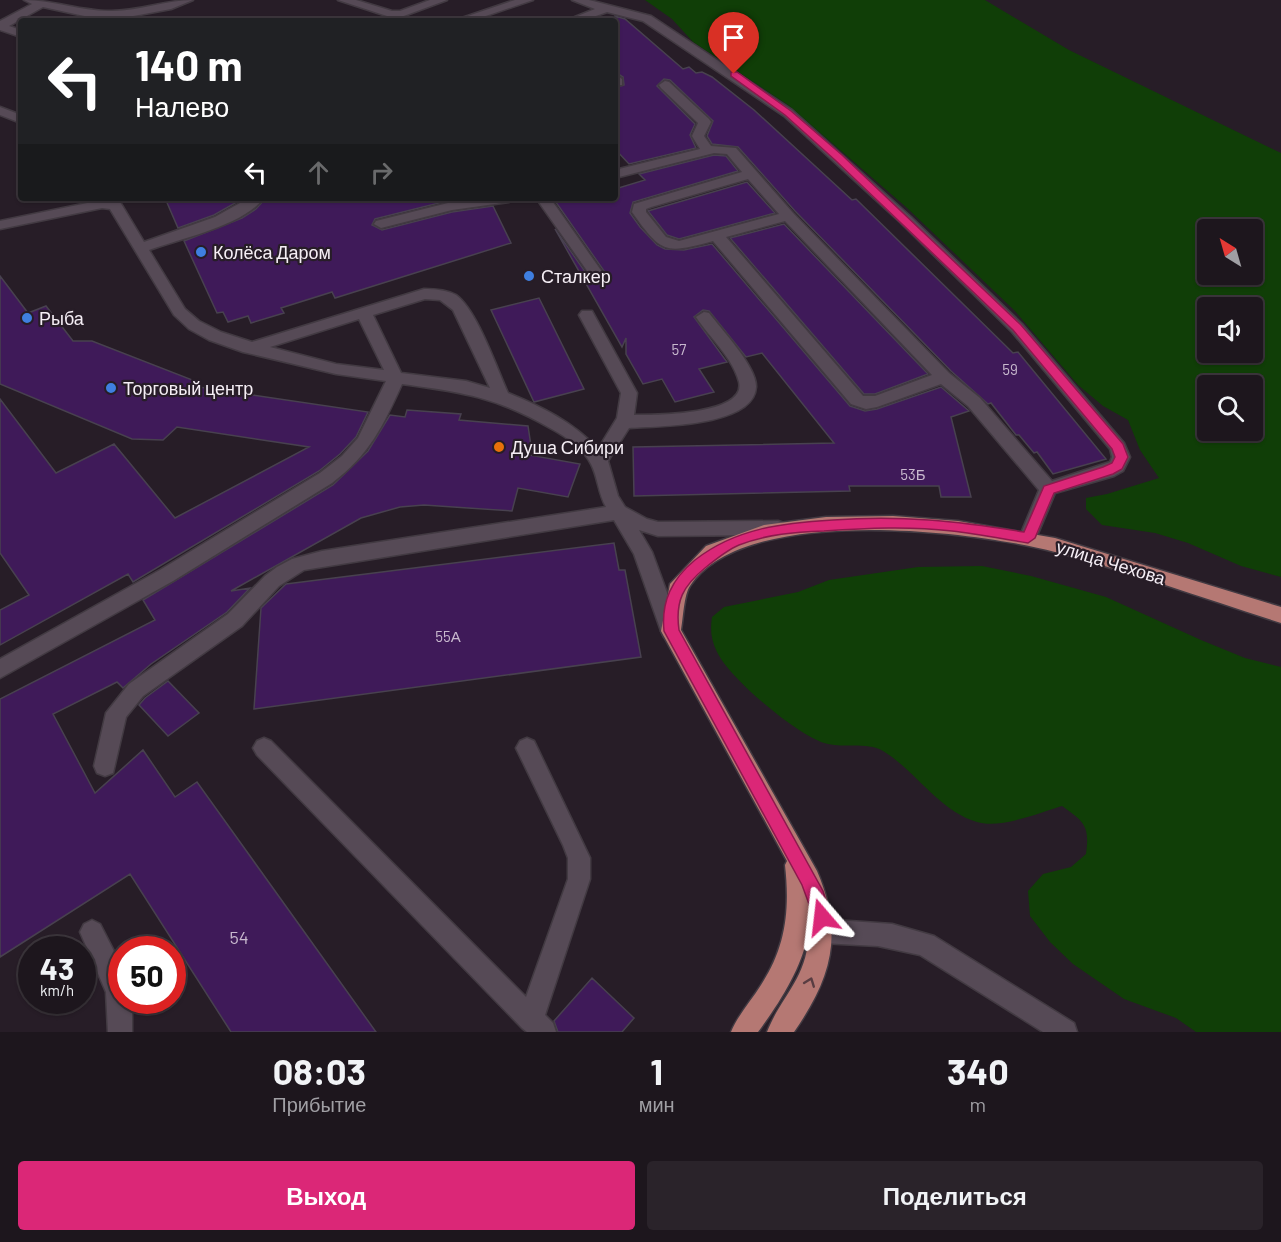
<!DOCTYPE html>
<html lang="ru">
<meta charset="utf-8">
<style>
body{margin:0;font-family:Barlow,sans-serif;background:#2a232a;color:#f1f3f6;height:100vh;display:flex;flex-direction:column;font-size:22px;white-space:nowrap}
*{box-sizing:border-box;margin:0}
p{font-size:20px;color:#a09fa4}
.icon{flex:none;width:33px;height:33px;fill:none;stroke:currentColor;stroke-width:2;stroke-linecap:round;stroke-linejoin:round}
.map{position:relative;height:1032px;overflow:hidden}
.side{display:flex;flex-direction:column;background:#1d161d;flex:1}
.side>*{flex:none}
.top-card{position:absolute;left:18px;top:18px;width:600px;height:183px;border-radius:6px;box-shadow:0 2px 4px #0004,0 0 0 2px #3b353b;background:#202124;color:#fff;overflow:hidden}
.needle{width:39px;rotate:323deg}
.tools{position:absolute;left:1197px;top:219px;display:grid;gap:12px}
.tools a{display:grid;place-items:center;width:66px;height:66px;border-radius:6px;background:#1d161d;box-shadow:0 2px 4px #0004,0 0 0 2px #3b353b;font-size:30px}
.speed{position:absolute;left:18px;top:936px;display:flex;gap:12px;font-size:30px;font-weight:700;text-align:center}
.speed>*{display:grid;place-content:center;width:78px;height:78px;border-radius:50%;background:#1d161d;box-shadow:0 2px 4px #0004,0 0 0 2px #3b353b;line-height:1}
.speed small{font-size:15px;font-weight:400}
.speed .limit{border:9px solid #d22;background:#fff;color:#111}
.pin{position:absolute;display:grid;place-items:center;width:51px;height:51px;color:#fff;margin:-62px -26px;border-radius:50% 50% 50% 0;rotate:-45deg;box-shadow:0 0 6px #0007}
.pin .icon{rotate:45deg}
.me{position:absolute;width:66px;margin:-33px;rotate:343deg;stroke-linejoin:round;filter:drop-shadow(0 0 4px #0008)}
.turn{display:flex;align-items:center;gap:21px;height:126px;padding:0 18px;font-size:27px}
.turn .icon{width:78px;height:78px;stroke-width:2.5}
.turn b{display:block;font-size:42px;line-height:51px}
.lanes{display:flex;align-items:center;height:57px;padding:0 18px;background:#0003;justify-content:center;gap:30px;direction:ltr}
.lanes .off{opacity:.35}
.eta{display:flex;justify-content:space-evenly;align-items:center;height:102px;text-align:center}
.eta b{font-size:36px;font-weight:700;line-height:42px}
.primary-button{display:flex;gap:12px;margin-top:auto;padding:12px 18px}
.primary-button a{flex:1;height:69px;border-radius:6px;background:#db2777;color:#fff;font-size:24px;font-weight:700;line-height:69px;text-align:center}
.primary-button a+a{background:#2a232a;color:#f1f3f6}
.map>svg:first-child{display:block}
</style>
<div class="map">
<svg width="1281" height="1032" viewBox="0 0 1281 1032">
<rect width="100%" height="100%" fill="#271d27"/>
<!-- green -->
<path fill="#103e07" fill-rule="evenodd" d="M 645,0 L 985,0 L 1069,50 L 1281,153 L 1281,577 L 1241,566 L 1188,543 L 1155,533 L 1102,525 L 1086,509 L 1086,498 L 1107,494 L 1159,478 L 1140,450 L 1128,420 L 1103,406 L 1078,385 L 1015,311 L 906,207 L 788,105 L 693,42 L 672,19 ZM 1208,230 L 1252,230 L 1252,274 L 1208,274 ZM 1208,308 L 1252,308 L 1252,352 L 1208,352 ZM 1208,386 L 1252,386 L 1252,430 L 1208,430 Z
M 982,566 L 1031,576 L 1106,597 L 1201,640 L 1245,658 L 1281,667 L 1281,1032 L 1196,1032 L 1176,1018 L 1124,999 L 1073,964 L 1050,942 L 1030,916 L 1028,891 L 1043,874 L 1071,867 L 1086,854 C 1090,825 1084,822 1062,806 C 1039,813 1000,829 977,822 C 939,811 916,771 883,751 C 866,741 842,749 824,743 C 796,734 730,679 717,652 C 711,640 710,630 712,617 L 724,607 L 798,592 L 829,580 L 918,567 Z"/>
<!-- building -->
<path fill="#3f1a59" stroke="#48414f" stroke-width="1.5" d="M 615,16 L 625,19 L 683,69 L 689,67 L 696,73 L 702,72 L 712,77 L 754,110 L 852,200 L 856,199 L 1013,353 L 1018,352 L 1106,459 L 1053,474 L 1037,452 L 1034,453 L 1019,435 L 1016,435 L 991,403 L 988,404 L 951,371 L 795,211 L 738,147 L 712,144 L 707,136 L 713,121 L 670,80 L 664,79 L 657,86 L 695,124 L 690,135 L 696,148 L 629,164 L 615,149 L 615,87 L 624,85 L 623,77 L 615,72 Z
M 714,155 L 726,156 L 738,171 L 633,202 L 630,213 L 640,227 L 657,245 L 665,249 L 684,250 L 712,244 L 850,406 L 865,411 L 877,409 L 941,387 L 969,411 L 951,417 L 971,497 L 941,497 L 939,486 L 849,486 L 850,491 L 634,496 L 633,447 L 834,443 L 762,353 L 746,357 L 709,311 L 703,310 L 694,317 L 727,362 L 699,369 L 714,392 L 675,402 L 662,379 L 643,384 L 626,354 L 626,338 L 622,347 L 555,229 L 593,283 L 605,284 L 609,278 L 553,198 L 615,198 L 615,189 L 645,180 L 639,174 Z
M 747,182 L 775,213 L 679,239 L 667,235 L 648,211 Z
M 165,198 L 244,198 L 214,215 L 178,228 Z
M 266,198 L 469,198 L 451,200 L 375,219 L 372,225 L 382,230 L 452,212 L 493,206 L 511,243 L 335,298 L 332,292 L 281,308 L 284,313 L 251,323 L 248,316 L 228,322 L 223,312 L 217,313 L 184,241 L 242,218 L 256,209 Z
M 784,224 L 928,374 L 875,394 L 864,394 L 730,238 Z
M 0,276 L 28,313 L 46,306 L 73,341 L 92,341 L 195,381 L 199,387 L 368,412 L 356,437 L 340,454 L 319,471 L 133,582 L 128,574 L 0,645 L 0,610 L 29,595 L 0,553 L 0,399 L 56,473 L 114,444 L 175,518 L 309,447 L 177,427 L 163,440 L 132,439 L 0,384 Z
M 539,298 L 584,389 L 534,402 L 491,310 Z
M 407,410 L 461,414 L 459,420 L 528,426 L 531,446 L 529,455 L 580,464 L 568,497 L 518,488 L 512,511 L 424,505 L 400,507 L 361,518 L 231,591 L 250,588 L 227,612 L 151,664 L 123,688 L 117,682 L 53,714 L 95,793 L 143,750 L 175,797 L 197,782 L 376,1032 L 231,1032 L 130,874 L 0,957 L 0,699 L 155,620 L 143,600 L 333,485 L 368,451 L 390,415 L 405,417 Z
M 614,543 L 619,570 L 625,570 L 641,657 L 254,709 L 261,608 L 286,584 Z
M 168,681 L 199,713 L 168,736 L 139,705 L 145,698 Z
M 592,978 L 634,1018 L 622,1032 L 558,1032 L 554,1021 Z"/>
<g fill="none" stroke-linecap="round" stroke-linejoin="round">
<defs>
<path id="minor" d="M 24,0 C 53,0 80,11 109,11 C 138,12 164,0 193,0 L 171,9 L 128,17 L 89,17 L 43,7 L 9,26 L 21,30 L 21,37 L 0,30 L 0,21 L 32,4 Z
M 338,0 L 356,0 L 392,11 L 400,11 L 430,0 L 447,0 L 401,17 L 387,16 Z
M 515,0 L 533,0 L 471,21 L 453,21 Z
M 572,0 L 589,0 L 651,16 L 792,110 L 911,217 L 1022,324 L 1124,443 L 1130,457 L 1123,471 L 1114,476 L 1055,493 L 1034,543 L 1028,545 L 1022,543 L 1019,538 L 1039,490 L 968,406 L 941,384 L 877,407 L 866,409 L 851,404 L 713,241 C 665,254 662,254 632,212 L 634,204 L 742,172 L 727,154 L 714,153 L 615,178 L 615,170 L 700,149 L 692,136 L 698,123 L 661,88 L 659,85 L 665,81 L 669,82 L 709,119 L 711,122 L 704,136 L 711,146 L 736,148 L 793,213 L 949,373 L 980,398 L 1052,481 L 1110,462 L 1112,457 L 1110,449 L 1012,332 L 901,223 L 784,116 L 643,21 L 607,12 L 582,21 L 565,21 L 595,9 ZM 748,179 L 779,214 L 679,241 L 666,237 L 646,212 L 646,209 L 651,207 ZM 785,221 L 932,375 L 875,396 L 863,396 L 726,237 Z
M 615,74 L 622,79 L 622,85 L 615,85 Z
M 0,107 L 21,115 L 21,123 L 0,115 Z
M 249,198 L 264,198 C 242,226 182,238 149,250 L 185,309 L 199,321 L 221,332 L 252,342 L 424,289 C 434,289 447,290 456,295 C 477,310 497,369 508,393 C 542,407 573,422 598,449 L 617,418 L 621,393 L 579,315 L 582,311 L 592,311 L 637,393 L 634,415 C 654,415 747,415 739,382 C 733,358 710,338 696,317 L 704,312 L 709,313 C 721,329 757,367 756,387 C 754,427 657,426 629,428 L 608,461 L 618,496 L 625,507 L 647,519 L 658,522 L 778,521 L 784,523 L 787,528 L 784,533 L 778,535 L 658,536 L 639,530 L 652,552 L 681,631 L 678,637 L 671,639 L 664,637 L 661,631 L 634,554 L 614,520 L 304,570 L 279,586 L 242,626 L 143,696 L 126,717 L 113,773 L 105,776 L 97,773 L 94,766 L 106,713 L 129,684 L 228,614 L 265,576 L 277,567 L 292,559 L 322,551 L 606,507 C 598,493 598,477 591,464 C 583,448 565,436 550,428 C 496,397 462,392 402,384 C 383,426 370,454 332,483 L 173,581 L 0,678 L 0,659 L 160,570 L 320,473 L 342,456 L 358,438 L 386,381 L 336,374 L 243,352 L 209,340 L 189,329 L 174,315 L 110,209 L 102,208 L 0,229 L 0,221 L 102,200 L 120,202 L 144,242 L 215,217 ZM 425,299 L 440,300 L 453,310 L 490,388 L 466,381 L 401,373 L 373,315 ZM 359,319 L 384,370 L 336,364 L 270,347 Z
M 490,198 L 516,198 L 509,202 L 452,210 L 381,228 L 374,224 L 376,221 L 452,202 Z
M 536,198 L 550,198 L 607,279 L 605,282 L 595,282 Z
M 264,738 L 271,741 L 526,997 L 568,879 L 568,858 L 563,845 L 516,748 L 520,741 L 527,738 L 534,741 L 590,858 L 590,879 L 545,1015 L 553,1023 L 556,1032 L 527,1032 L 522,1028 L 257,755 L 253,748 L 257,741 Z
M 821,919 L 892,924 L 934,936 L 1074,1023 L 1077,1032 L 1043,1032 L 920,955 L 878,946 L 821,943 L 813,939 L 809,931 L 813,923 Z
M 92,920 L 100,924 L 122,967 L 122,1000 L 132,1000 L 132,1032 L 108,1032 L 106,992 L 80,932 L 84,924 Z"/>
<path id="major" d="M 893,516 L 958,521 L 1055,538 L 1281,607 L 1281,623 C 1206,599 1131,572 1055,552 C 972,530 743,504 690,586 C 684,594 683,620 681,630 L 817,871 C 844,934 832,977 794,1032 L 767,1032 C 783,992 808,979 809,929 C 803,967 780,1002 758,1032 L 731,1032 C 738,1015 751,1001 761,985 C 786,947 790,910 785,865 L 787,861 L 661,631 L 670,584 L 706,546 L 764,525 L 826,517 Z"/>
</defs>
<!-- minor casing -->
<use href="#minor" stroke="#423a42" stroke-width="3"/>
<!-- major casing -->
<use href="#major" stroke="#423a42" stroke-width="3"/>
<!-- minor -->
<use href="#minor" fill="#564a56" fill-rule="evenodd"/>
<!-- major -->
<use href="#major" fill="#b57873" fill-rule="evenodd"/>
</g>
<!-- one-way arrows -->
<defs><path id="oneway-chevron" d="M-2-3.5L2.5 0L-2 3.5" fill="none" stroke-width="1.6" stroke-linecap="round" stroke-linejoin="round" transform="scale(1.5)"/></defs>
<use stroke="#593d42" href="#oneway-chevron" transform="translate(810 982) rotate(-69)"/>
<!-- route -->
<path fill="#db2777" stroke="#8e194d" stroke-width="1.5" d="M 731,72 L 737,72 L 791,111 L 842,155 L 1021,325 L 1123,444 L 1128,457 L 1122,469 L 1113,474 L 1054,493 L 1035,538 L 1028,543 C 1003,539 977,534 952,531 C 909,526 867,528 824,531 C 796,532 767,534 739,545 C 727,550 716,559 705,568 C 683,586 675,601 679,630 L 823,891 L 831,917 L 828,923 L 822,926 L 816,923 L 802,885 L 664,631 C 661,601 672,579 695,560 C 736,528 783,523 833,520 C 901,515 957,521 1024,532 L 1044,486 L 1103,467 L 1112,463 L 1115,457 L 1112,449 L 1013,330 L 835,160 L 785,115 L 731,76 Z"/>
<!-- markers -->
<g fill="#3f7fe0" stroke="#271d27" stroke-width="2">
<circle cx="201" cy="252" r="6"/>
<circle cx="529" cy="276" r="6"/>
<circle cx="27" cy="318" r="6"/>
<circle cx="111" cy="388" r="6"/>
</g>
<circle fill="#e8710a" stroke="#271d27" stroke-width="2" cx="499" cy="447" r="6"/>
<g text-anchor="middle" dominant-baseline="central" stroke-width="4.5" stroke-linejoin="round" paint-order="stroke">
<!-- number labels -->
<g font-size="15" fill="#c8b9ce">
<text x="679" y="349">57</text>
<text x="1010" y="369">59</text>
<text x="913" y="474">53Б</text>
<text x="448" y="636">55А</text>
</g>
<!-- poi labels -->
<g font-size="18" fill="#f5eef5" stroke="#271d27" text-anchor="start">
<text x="213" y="252">Колёса Даром</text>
<text x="541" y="276">Сталкер</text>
<text x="39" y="318">Рыба</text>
<text x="123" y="388">Торговый центр</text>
<text x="511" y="447">Душа Сибири</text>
</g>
<!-- street labels -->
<g font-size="18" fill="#f5eef5" stroke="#271d27">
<text transform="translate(1111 562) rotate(17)">улица Чехова</text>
</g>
<!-- near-number labels -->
<g font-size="18" fill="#c8b9ce">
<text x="239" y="937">54</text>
</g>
</g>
</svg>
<div class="tools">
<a><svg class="needle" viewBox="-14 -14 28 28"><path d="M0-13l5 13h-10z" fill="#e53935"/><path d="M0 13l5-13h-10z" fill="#a09fa4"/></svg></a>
<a><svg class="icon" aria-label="sound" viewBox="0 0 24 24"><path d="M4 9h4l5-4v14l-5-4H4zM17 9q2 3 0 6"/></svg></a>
<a><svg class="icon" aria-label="search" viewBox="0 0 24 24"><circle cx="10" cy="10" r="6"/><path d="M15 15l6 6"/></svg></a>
</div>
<div class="speed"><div>43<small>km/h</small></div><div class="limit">50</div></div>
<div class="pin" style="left:734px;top:74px;background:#d93025"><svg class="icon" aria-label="arrive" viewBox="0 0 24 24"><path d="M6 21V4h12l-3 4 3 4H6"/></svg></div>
<svg class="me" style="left:822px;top:917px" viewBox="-20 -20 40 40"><path d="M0-17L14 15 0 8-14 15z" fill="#db2777" stroke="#fff" stroke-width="4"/></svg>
<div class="top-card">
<div class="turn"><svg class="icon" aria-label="left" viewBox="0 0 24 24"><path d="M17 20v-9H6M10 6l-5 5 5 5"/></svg><div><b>140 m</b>Налево</div></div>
<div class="lanes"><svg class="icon" aria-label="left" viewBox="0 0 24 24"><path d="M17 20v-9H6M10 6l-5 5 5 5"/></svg><svg class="icon off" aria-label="ahead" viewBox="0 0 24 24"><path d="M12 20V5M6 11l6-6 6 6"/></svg><svg class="icon off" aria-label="right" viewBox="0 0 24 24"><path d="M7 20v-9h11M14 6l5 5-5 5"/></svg></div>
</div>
</div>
<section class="side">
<div class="eta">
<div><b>08:03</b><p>Прибытие</p></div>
<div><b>1</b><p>мин</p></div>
<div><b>340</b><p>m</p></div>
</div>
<div class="primary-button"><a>Выход</a><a>Поделиться</a></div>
</section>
